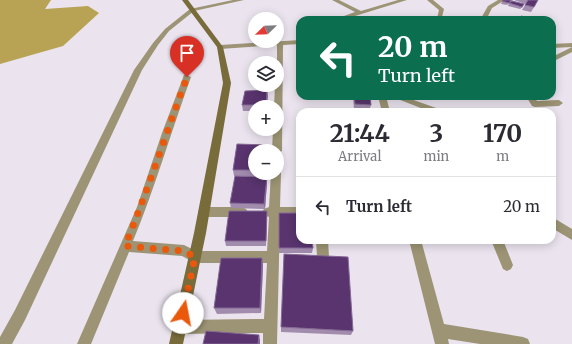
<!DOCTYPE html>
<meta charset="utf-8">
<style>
body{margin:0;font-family:Merriweather,serif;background:#f2f2f3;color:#2b2b33;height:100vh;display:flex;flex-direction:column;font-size:15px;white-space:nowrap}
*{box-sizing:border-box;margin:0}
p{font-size:13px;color:#7c7c81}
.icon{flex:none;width:22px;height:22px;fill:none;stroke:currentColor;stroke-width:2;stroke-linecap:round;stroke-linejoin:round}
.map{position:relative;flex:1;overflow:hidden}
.side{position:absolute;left:296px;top:108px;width:260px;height:136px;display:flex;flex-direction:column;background:#fff;border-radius:12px;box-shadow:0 2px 10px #0003}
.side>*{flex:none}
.guide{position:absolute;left:296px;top:16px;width:260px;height:84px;border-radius:12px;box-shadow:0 2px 10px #0003;background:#0b6e4f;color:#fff;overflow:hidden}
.needle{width:26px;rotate:247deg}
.fabs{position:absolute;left:248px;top:12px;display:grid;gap:8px}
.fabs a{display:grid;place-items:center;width:36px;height:36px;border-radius:50%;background:#fff;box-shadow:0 2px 10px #0003;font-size:20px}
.pin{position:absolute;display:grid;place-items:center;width:34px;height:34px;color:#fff;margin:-41px -17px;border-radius:50% 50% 50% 0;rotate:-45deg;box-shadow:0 0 4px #0007}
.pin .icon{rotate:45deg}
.me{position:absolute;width:44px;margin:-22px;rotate:12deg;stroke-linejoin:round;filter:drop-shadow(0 0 3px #0008)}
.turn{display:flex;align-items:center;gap:14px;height:84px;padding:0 16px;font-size:18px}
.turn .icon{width:52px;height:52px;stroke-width:2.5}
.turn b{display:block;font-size:28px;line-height:34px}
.eta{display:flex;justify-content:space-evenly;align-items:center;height:68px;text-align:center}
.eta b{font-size:24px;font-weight:700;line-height:28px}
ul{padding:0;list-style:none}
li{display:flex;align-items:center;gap:12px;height:60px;padding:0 16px;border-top:1px solid #e1e1e2}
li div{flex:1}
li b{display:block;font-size:15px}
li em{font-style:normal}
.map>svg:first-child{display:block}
</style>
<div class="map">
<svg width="572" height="344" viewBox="0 0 572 344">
<rect width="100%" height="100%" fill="#ebe4ef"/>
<!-- forest -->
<path fill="#b7a353" d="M 0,0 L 51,0 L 45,9 L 88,6 L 99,13 L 63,46 L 0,64 Z"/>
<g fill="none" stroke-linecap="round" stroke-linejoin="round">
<!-- street -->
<path fill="#9c9474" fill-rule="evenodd" d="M 233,0 L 244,0 L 194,11 L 169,31 L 158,45 L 142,70 L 25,320 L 12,344 L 0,344 L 0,337 L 15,310 L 134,70 L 153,43 L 165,29 L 190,9 Z
M 332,0 L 339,0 L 361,11 L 398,0 L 407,0 L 342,20 L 333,20 L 355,12 Z
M 427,0 L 433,0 L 444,9 L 442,17 L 446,20 L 437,19 L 439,10 Z
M 498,0 L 505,0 L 492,8 L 486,20 L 480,20 L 488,6 Z
M 300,40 L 300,44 L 283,45 L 282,151 L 277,154 L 277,151 L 272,151 L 273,129 L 277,129 L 277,107 L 274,107 L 275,85 L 277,85 L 277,45 L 220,49 L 217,47 L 220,45 Z
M 572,43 L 572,52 L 552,62 L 552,57 L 572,47 L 552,48 L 552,44 Z
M 184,75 L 187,75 L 191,77 C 171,132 155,188 133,241 L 184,245 L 196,251 L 267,251 L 269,217 L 264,215 L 262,212 L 264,209 L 269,207 L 271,173 L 277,173 L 277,169 L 280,170 L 281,173 L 280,207 L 300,207 L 300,217 L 280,217 L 277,344 L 263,344 L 263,333 L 180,334 L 175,332 L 173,327 L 175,322 L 180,320 L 264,319 L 267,263 L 195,263 L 182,256 L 129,252 L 91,344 L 77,344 L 137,207 L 162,133 Z
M 378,96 L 386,96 L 390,112 L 382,112 Z
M 390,96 L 402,96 L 442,110 L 443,112 L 431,112 Z
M 526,96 L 534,96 L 537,101 L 559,100 L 563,103 L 559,106 L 535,107 L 532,106 Z
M 204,207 L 242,207 L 246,209 L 248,212 L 246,215 L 242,217 L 204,217 L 200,215 L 198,212 L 200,209 Z
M 552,217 L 572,229 L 572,240 L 552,228 Z
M 316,240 L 328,240 L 329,257 L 327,261 L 323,263 L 319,261 L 317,257 Z
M 409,240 L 421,240 L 444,324 L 523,337 L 528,339 L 530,344 L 480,344 L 448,339 L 449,344 L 435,344 Z
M 491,240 L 503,240 L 513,265 L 511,269 L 507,271 L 503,269 Z"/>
<!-- secondary -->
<path fill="#796c3b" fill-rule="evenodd" d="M 182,0 L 188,0 L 223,47 L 231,83 L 206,233 L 183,344 L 169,344 L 194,233 L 223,83 L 217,47 Z"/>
</g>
<!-- wall -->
<path fill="#a28cae" d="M 503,0 L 513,0 L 509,3 L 523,7 L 520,9 L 508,6 L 509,3 L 507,5 L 501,4 Z
M 514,0 L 528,0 L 525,4 Z
M 536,4 L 531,12 L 522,10 L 525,5 Z
M 267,90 L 267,107 L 255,107 L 255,111 L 243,111 L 242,105 Z
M 353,96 L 370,96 L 371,105 L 369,111 L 354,110 Z
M 237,144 L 267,145 L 268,151 L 255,151 L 255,173 L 266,173 L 266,176 L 234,176 L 233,170 Z
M 267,177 L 267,183 L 265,209 L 231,208 L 230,203 Z
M 267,211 L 267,217 L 266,246 L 226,246 L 225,241 Z
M 279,213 L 313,248 L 312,253 L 279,253 Z
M 262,258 L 263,265 L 261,313 L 217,314 L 214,308 Z
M 281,327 L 353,331 L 351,335 L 281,332 Z"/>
<!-- shaded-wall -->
<path fill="#856995" d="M 267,90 L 268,96 L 267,107 L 266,107 Z
M 267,177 L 267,183 L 265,209 L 264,204 Z
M 262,258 L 263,265 L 261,313 L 260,308 Z
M 259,335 L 260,340 L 260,344 L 258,344 Z"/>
<!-- building -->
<path fill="#59346e" stroke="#856995" d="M 503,0 L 511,0 L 509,3 L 502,1 Z
M 528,0 L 538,0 L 534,7 L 525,5 Z
M 512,1 L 524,4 L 522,7 L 509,3 Z
M 521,16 L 529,18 L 529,20 L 520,20 Z
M 267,90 L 266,105 L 242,105 L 245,91 Z
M 354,96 L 370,96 L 371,105 L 355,104 Z
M 237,144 L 267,145 L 267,151 L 255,151 L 255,170 L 233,170 Z
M 235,176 L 267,177 L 264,204 L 230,203 Z
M 229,211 L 267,211 L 266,241 L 225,241 Z
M 279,213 L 300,213 L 300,240 L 312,240 L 313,248 L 279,248 Z
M 284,254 L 348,257 L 353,331 L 281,327 Z
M 221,258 L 262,258 L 260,308 L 214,308 Z
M 206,331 L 259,335 L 258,344 L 203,344 Z"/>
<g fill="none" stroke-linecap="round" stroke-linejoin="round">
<!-- route -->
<path stroke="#ea580c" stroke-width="7" stroke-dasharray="0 12.6" d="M 183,313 L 195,257 L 184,251 L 125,246 C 148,190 166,133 187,77"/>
</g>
</svg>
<div class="fabs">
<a><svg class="needle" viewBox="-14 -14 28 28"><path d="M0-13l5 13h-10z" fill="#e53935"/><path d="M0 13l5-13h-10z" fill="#7c7c81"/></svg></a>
<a><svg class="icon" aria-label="layers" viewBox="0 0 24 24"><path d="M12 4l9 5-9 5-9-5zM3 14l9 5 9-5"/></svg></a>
<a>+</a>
<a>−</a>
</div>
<div class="pin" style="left:187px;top:77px;background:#d93025"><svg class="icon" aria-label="arrive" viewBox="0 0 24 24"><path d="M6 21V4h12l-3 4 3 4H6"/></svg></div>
<svg class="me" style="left:183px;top:313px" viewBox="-20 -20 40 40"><circle r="19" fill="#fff"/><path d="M0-13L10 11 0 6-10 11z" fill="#ea580c"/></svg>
<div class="guide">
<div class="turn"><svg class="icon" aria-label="left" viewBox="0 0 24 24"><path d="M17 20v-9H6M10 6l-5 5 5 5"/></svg><div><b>20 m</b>Turn left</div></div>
</div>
<section class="side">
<div class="eta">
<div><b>21:44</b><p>Arrival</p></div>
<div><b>3</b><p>min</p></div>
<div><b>170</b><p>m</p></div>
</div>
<ul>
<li><svg class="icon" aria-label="left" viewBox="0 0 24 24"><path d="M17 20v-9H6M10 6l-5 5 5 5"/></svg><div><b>Turn left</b></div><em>20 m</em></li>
</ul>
</section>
</div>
